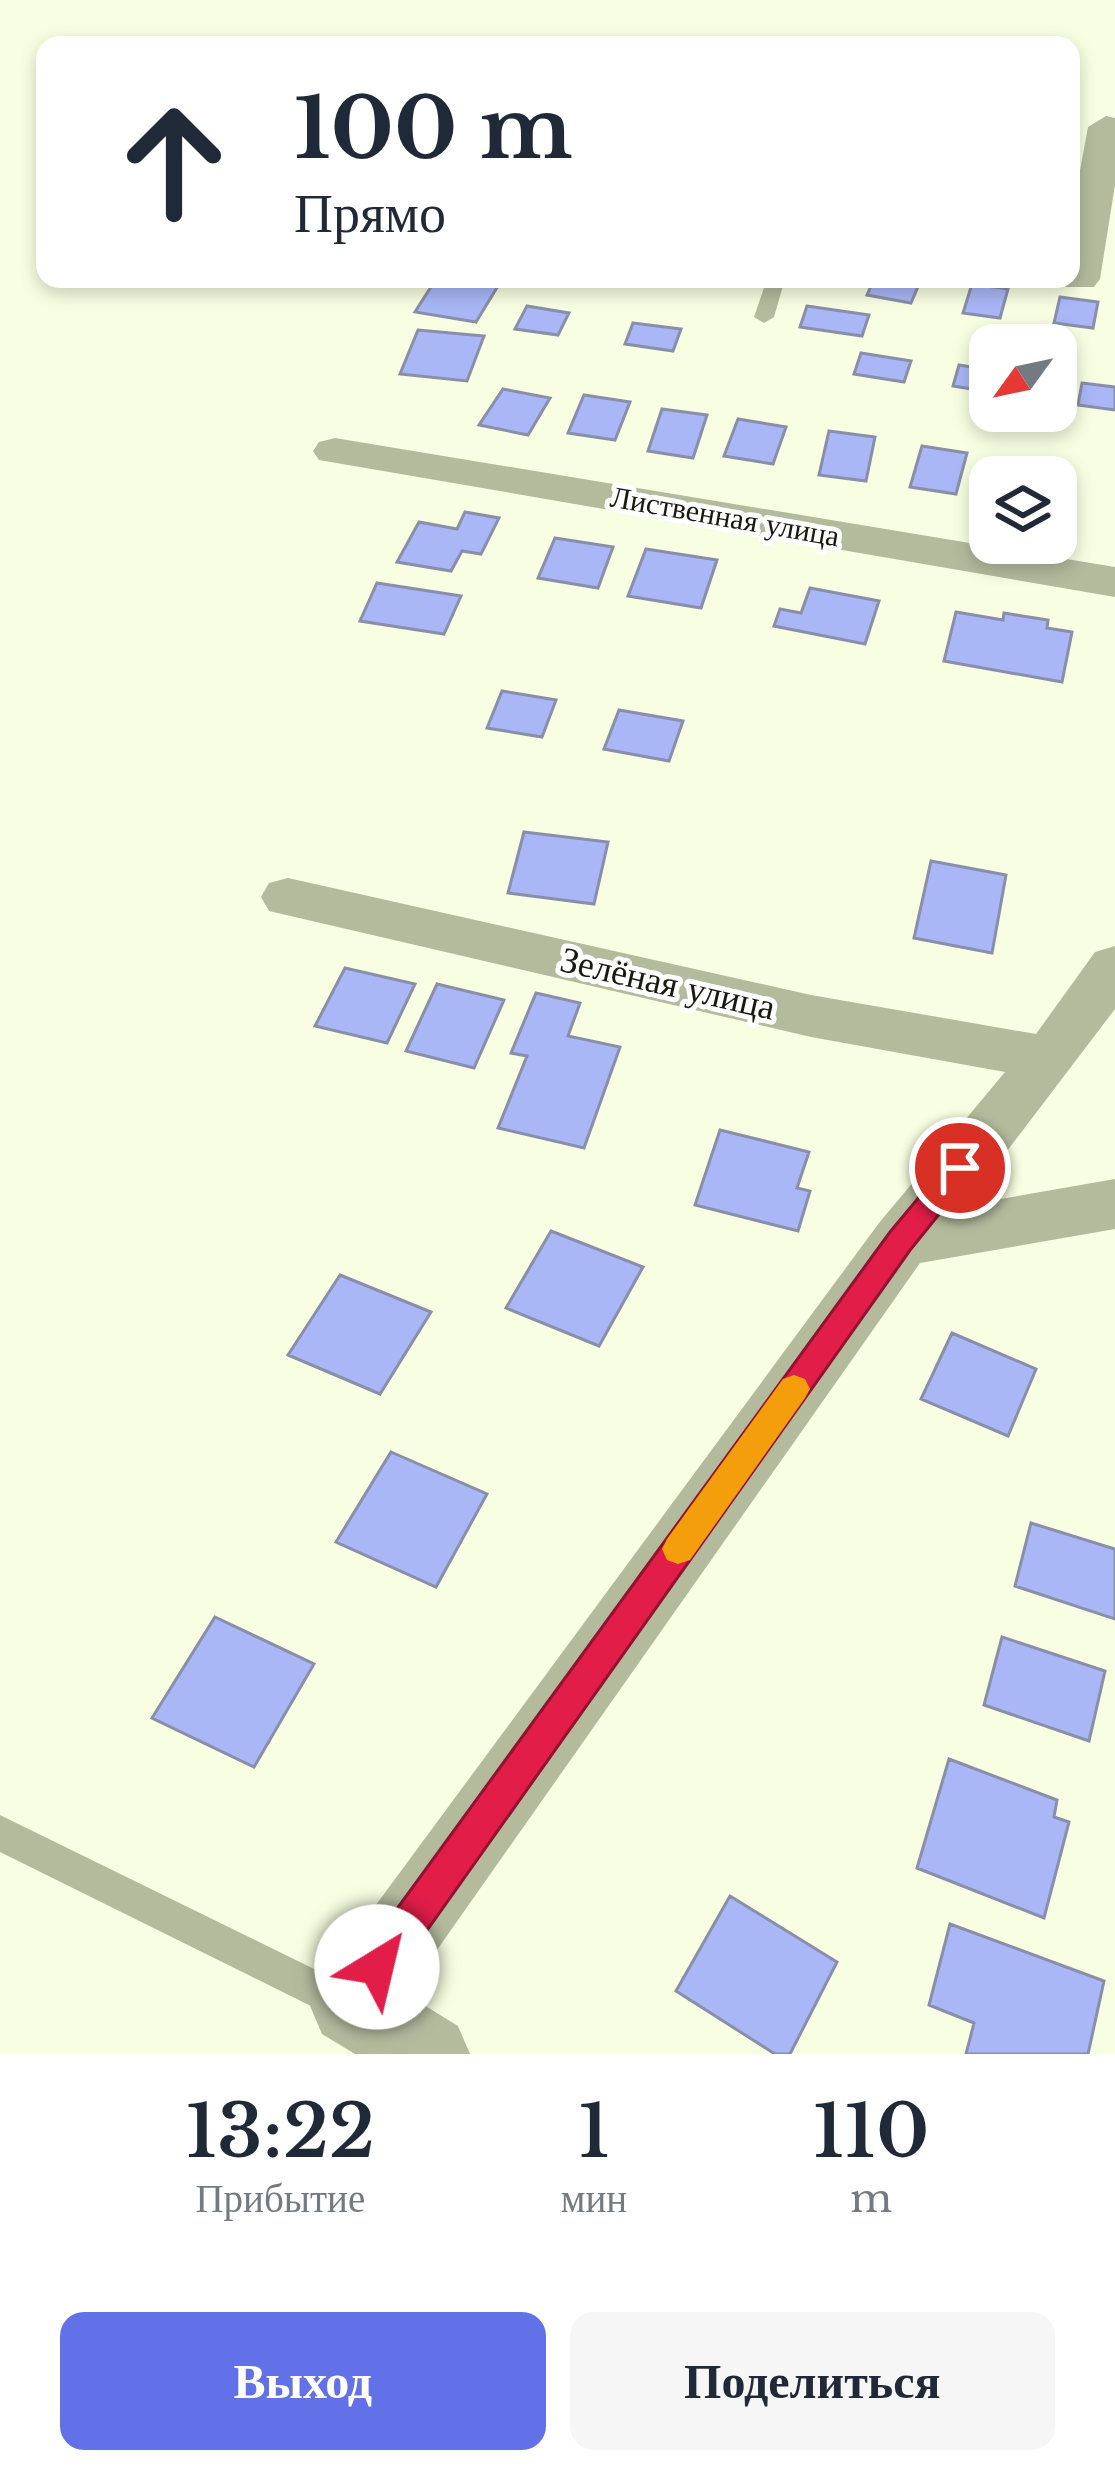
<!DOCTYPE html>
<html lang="ru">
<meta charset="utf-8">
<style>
body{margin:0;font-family:"Libre Baskerville",serif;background:#f6f6f7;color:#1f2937;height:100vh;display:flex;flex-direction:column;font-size:45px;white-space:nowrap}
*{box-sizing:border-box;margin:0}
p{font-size:39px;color:#747a83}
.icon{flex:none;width:66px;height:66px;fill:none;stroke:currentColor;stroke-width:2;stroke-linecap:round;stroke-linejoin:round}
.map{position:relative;height:2054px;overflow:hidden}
.drawer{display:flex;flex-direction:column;background:#fff;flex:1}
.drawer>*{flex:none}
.banner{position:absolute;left:36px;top:36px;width:1044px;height:252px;border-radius:24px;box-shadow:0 6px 18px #0003;background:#fff;color:#1f2937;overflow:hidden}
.needle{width:78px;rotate:237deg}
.controls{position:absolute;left:969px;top:324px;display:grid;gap:24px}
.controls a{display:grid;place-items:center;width:108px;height:108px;border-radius:24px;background:#fff;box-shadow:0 6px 18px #0003;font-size:60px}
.pin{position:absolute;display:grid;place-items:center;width:102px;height:102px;color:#fff;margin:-51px;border:6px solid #fff;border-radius:50%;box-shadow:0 3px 12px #0007}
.me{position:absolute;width:132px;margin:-66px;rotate:36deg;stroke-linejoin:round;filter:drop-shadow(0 0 9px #0008)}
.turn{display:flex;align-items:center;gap:42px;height:252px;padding:0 60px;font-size:54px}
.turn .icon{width:156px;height:156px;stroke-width:2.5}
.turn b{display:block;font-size:84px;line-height:102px}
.eta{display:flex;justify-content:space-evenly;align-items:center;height:204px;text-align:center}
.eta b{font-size:72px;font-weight:600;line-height:84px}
.button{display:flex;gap:24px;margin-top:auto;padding:24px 60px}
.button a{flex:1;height:138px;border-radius:24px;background:#6371e9;color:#fff;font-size:48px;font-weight:600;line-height:138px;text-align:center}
.button a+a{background:#f6f6f7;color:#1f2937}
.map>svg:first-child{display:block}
</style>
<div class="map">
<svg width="1115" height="2054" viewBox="0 0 1115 2054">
<rect width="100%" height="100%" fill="#f8fee1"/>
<!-- building -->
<path fill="#a9b7f7" stroke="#898fa8" stroke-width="3" d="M 436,279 L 492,279 L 501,281 L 476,322 L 415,312 Z
M 874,279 L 904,279 L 920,282 L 911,303 L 867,295 Z
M 972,284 L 1008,289 L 1000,318 L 963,313 Z
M 1060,297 L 1098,302 L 1093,328 L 1054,323 Z
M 527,306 L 569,313 L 558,335 L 515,329 Z
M 807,306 L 869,315 L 862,336 L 800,327 Z
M 633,323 L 681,329 L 673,351 L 625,344 Z
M 418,330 L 484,336 L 467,381 L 400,374 Z
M 861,353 L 911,361 L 904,382 L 854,374 Z
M 959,365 L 990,370 L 990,392 L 953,386 Z
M 1082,383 L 1115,387 L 1115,410 L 1078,405 Z
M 503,389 L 550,398 L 528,435 L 479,425 Z
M 584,395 L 630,402 L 615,440 L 568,433 Z
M 662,409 L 707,415 L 693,458 L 648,451 Z
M 738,419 L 786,427 L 773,464 L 724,456 Z
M 829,431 L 875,437 L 866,481 L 819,475 Z
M 922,446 L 967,453 L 956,494 L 910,487 Z
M 1007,460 L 1053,467 L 1051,477 L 1003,477 Z
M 465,512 L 499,518 L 481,554 L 462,551 L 451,571 L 397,562 L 419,522 L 457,529 Z
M 555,538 L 613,547 L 598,588 L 538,578 Z
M 646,549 L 717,560 L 701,608 L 628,596 Z
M 377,583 L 461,596 L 444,634 L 360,621 Z
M 810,588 L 879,601 L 865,644 L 774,626 L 780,609 L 801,613 Z
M 956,612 L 1003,620 L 1004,613 L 1048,620 L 1047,628 L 1072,632 L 1062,682 L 944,661 Z
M 502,691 L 556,700 L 542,737 L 487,728 Z
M 619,710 L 683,721 L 669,761 L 604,749 Z
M 524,832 L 608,842 L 594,904 L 508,893 Z
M 931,861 L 1006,875 L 992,953 L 914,938 Z
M 345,968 L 415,984 L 387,1043 L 315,1026 Z
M 437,984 L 504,1000 L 474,1068 L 406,1051 Z
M 536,993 L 580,1003 L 568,1036 L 620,1047 L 584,1148 L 498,1128 L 527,1056 L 511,1053 Z
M 720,1130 L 809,1152 L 797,1188 L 810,1191 L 798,1231 L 695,1205 Z
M 551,1231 L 643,1267 L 599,1346 L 506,1308 Z
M 340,1275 L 431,1312 L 380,1394 L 288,1355 Z
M 952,1333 L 1036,1369 L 1008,1436 L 921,1399 Z
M 391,1452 L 487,1494 L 436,1587 L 336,1542 Z
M 1031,1523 L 1115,1549 L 1115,1619 L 1015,1586 Z
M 215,1617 L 314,1664 L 254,1767 L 152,1718 Z
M 1002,1637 L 1105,1671 L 1089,1741 L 984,1705 Z
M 949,1759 L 1057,1800 L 1054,1817 L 1069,1822 L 1044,1918 L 917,1868 Z
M 730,1896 L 837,1962 L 790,2054 L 775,2054 L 676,1991 Z
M 950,1924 L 1104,1981 L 1088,2054 L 966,2054 L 974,2023 L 929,2005 Z"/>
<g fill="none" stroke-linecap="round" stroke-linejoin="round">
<!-- service -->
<path fill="#b4bb9d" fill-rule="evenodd" d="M 767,279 L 785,279 L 774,317 L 764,323 L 754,317 Z
M 0,1815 L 359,1991 L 365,2004 L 359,2017 L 346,2023 L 333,2017 L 0,1852 Z"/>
<!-- minor -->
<path fill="#b4bb9d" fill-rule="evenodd" d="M 1106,116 L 1115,118 L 1115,185 L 1100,279 L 1094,287 L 1066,287 L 1060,279 L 1071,279 L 1071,219 L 1088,127 Z
M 335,438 L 1115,567 L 1115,597 L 319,460 L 313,451 L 319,442 Z
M 288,878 L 811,995 L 1036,1034 L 1095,952 L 1115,946 L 1115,1009 L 966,1205 L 1115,1179 L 1115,1229 L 920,1263 L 406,1994 L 458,2026 L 470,2054 L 355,2054 L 322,2034 L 310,2006 L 322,1978 L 879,1223 L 1005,1072 L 811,1037 L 269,911 L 261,897 L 269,883 Z"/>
</g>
<!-- route -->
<path fill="#e11d48" stroke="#92132f" stroke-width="3" d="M 960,1156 L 970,1160 L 975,1168 L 970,1176 L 911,1249 L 391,1981 L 377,1986 L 364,1981 L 359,1967 L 364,1954 L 890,1232 L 950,1160 Z"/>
<!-- slow -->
<path fill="#f59e0b" d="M 794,1375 L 805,1379 L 810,1389 L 805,1398 L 690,1560 L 678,1564 L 667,1560 L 662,1549 L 667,1539 L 783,1379 Z"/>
<g text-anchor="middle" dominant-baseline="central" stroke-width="10" stroke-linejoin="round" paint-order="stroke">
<!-- far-street labels -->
<g font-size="30" fill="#18190f" stroke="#fff">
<text transform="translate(725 516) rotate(10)">Лиственная улица</text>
</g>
<!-- street labels -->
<g font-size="36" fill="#18190f" stroke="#fff">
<text transform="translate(668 983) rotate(13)">Зелёная улица</text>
</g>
</g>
</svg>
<div class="controls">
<a><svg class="needle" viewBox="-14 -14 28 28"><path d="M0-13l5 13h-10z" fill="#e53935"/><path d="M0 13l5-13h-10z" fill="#747a83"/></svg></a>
<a><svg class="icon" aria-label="layers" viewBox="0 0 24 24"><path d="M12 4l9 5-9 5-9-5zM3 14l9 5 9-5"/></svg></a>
</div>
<div class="pin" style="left:960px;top:1168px;background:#d93025"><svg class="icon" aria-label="arrive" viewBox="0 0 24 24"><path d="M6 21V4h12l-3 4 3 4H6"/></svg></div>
<svg class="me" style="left:377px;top:1967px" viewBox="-20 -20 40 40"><circle r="19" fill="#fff"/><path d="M0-13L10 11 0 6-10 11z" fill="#e11d48"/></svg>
<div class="banner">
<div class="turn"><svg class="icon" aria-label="ahead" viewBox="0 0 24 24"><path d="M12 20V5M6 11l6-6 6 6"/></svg><div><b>100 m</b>Прямо</div></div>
</div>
</div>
<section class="drawer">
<div class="eta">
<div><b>13:22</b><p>Прибытие</p></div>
<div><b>1</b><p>мин</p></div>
<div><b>110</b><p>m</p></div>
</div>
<div class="button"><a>Выход</a><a>Поделиться</a></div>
</section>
